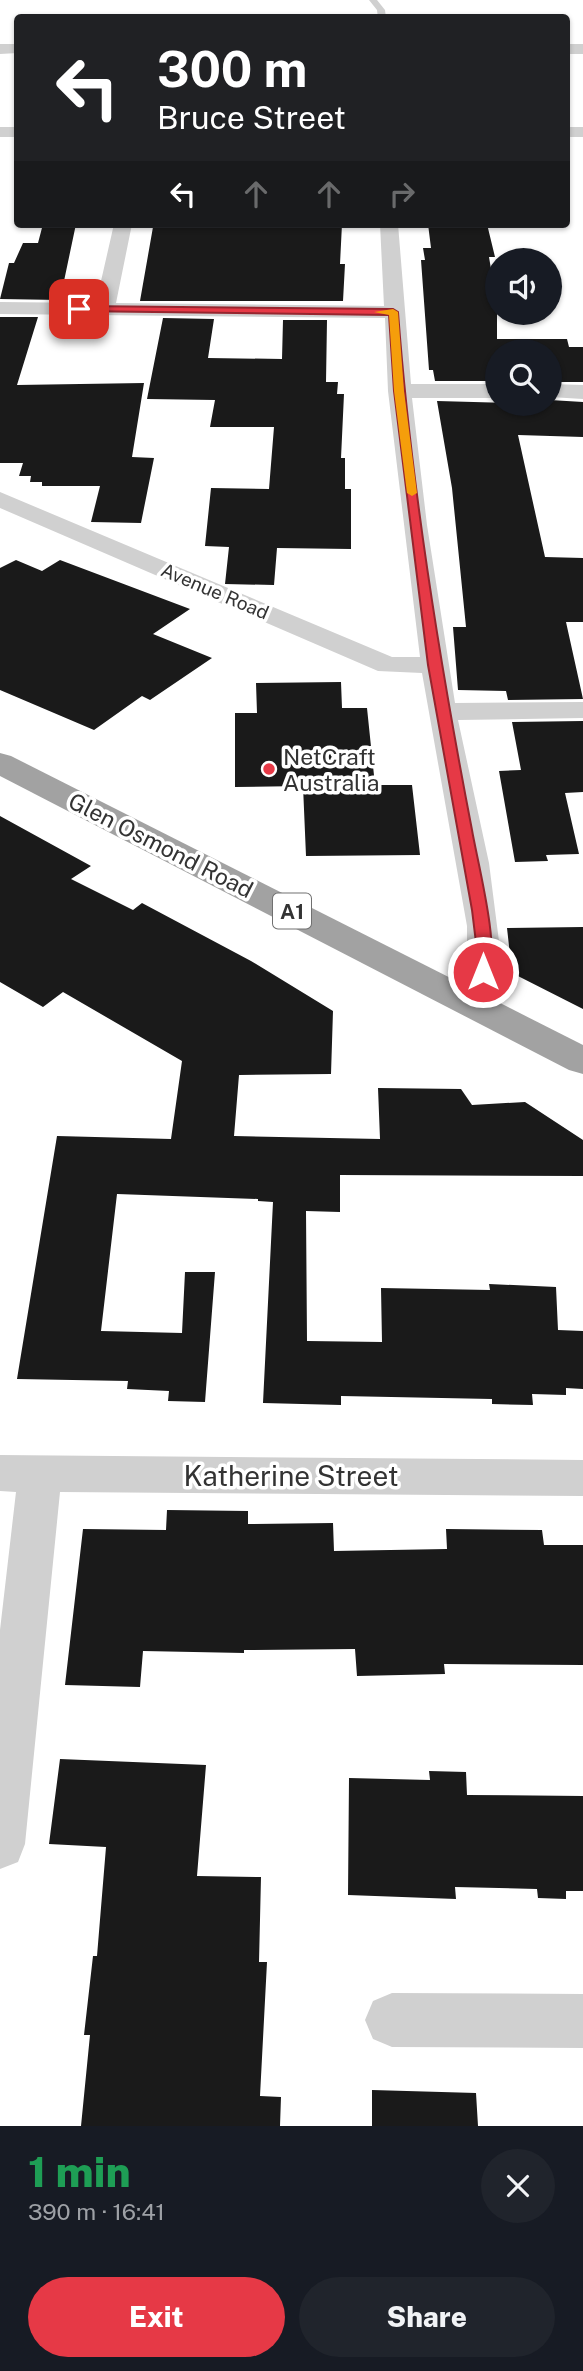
<!DOCTYPE html>
<meta charset="utf-8">
<style>
body{margin:0;font-family:"Public Sans",sans-serif;background:#20242c;color:#f1f3f6;height:100vh;display:flex;flex-direction:column;font-size:26px;white-space:nowrap}
*{box-sizing:border-box;margin:0}
p{font-size:23px;color:#9ea1a6}
.icon{flex:none;width:38px;height:38px;fill:none;stroke:currentColor;stroke-width:2;stroke-linecap:round;stroke-linejoin:round}
.map{position:relative;height:2126px;overflow:hidden}
.drawer{display:flex;flex-direction:column;background:#171b24;flex:1}
.drawer>*{flex:none}
.banner{position:absolute;left:14px;top:14px;width:556px;height:214px;border-radius:7px;box-shadow:0 2px 5px #0004;background:#202124;color:#fff;overflow:hidden}
.buttons{position:absolute;left:485px;top:248px;display:grid;gap:14px}
.buttons a{display:grid;place-items:center;width:77px;height:77px;border-radius:50%;background:#171b24;box-shadow:0 2px 5px #0004;font-size:35px}
.pin{position:absolute;display:grid;place-items:center;width:60px;height:60px;color:#fff;margin:-30px;border-radius:14px;box-shadow:0 4px 10px #0006}
.me{position:absolute;width:77px;margin:-38px;rotate:0deg;stroke-linejoin:round;filter:drop-shadow(0 0 5px #0008)}
.turn{display:flex;align-items:center;gap:24px;height:147px;padding:0 28px;font-size:32px}
.turn .icon{width:91px;height:91px;stroke-width:2.5}
.turn b{display:block;font-size:49px;line-height:60px}
.lanes{display:flex;align-items:center;height:66px;padding:0 28px;background:#0003;justify-content:center;gap:35px;direction:ltr}
.lanes .off{opacity:.35}
.round{display:grid;place-items:center;flex:none;width:74px;height:74px;border-radius:37px;background:#20242c}
.summary{display:flex;align-items:center;justify-content:space-between;height:119px;padding:0 28px}
h1{font-size:42px;font-weight:800;line-height:52px;color:#1e9e55}
.button{display:flex;gap:14px;margin-top:auto;padding:14px 28px}
.button a{flex:1;height:80px;border-radius:42px;background:#e63946;color:#fff;font-size:28px;font-weight:800;line-height:80px;text-align:center}
.button a+a{background:#20242c;color:#f1f3f6}
.map>svg:first-child{display:block}
</style>
<div class="map">
<svg width="583" height="2126" viewBox="0 0 583 2126">
<rect width="100%" height="100%" fill="#fff"/>
<!-- building -->
<path fill="#1a1a1a" d="M 43,224 L 76,224 L 60,300 L 0,299 L 9,263 L 14,263 L 23,243 L 38,243 Z
M 272,224 L 342,224 L 340,264 L 345,264 L 343,301 L 140,301 L 153,227 L 271,227 Z
M 428,224 L 487,224 L 495,257 L 489,257 L 497,305 L 497,339 L 567,339 L 569,347 L 583,347 L 583,382 L 550,382 L 550,352 L 497,352 L 497,381 L 435,381 L 433,370 L 429,370 L 421,260 L 425,260 L 423,248 L 431,248 Z
M 0,317 L 38,317 L 17,385 L 144,383 L 132,457 L 154,458 L 141,523 L 91,522 L 100,486 L 42,486 L 42,482 L 30,482 L 31,476 L 19,476 L 23,463 L 0,463 Z
M 163,318 L 214,319 L 208,358 L 282,359 L 283,320 L 327,320 L 326,382 L 338,382 L 337,394 L 344,394 L 341,458 L 345,458 L 345,489 L 351,489 L 351,549 L 277,548 L 274,585 L 225,584 L 229,547 L 205,546 L 211,488 L 269,489 L 274,427 L 210,427 L 215,400 L 147,399 Z
M 550,400 L 583,402 L 583,437 L 518,435 L 545,557 L 583,558 L 583,622 L 566,622 L 583,699 L 508,700 L 506,691 L 458,690 L 453,627 L 466,627 L 452,488 L 437,401 L 550,404 Z
M 16,560 L 42,571 L 60,560 L 190,609 L 153,634 L 212,658 L 150,700 L 142,696 L 94,730 L 0,690 L 0,568 Z
M 341,682 L 342,708 L 367,708 L 375,785 L 412,785 L 420,855 L 306,856 L 303,786 L 235,787 L 235,713 L 257,713 L 256,683 Z
M 583,721 L 583,792 L 565,793 L 579,854 L 546,855 L 548,861 L 515,862 L 499,771 L 521,770 L 512,722 Z
M 0,816 L 91,866 L 71,879 L 133,910 L 142,903 L 251,961 L 333,1011 L 331,1074 L 239,1075 L 234,1136 L 380,1139 L 378,1088 L 461,1089 L 472,1105 L 525,1102 L 583,1140 L 583,1176 L 340,1175 L 340,1212 L 306,1211 L 307,1341 L 382,1342 L 381,1288 L 490,1290 L 489,1284 L 556,1287 L 558,1330 L 583,1331 L 583,1389 L 566,1388 L 566,1395 L 532,1394 L 533,1405 L 492,1404 L 492,1399 L 341,1396 L 341,1405 L 263,1403 L 273,1202 L 258,1201 L 258,1199 L 117,1194 L 101,1331 L 182,1333 L 185,1272 L 215,1272 L 205,1402 L 168,1401 L 169,1391 L 127,1389 L 128,1381 L 17,1379 L 57,1136 L 171,1139 L 182,1061 L 63,992 L 43,1007 L 0,982 Z
M 583,927 L 583,1009 L 512,973 L 507,928 Z
M 167,1510 L 248,1511 L 248,1524 L 333,1523 L 334,1551 L 447,1549 L 446,1529 L 542,1530 L 544,1545 L 583,1545 L 583,1665 L 444,1664 L 445,1674 L 357,1676 L 355,1649 L 244,1650 L 244,1653 L 143,1651 L 140,1687 L 65,1685 L 83,1529 L 166,1530 Z
M 60,1759 L 206,1765 L 197,1876 L 261,1877 L 259,1962 L 267,1962 L 260,2096 L 281,2097 L 280,2126 L 81,2126 L 90,2035 L 84,2035 L 93,1956 L 97,1956 L 106,1847 L 49,1844 Z
M 429,1771 L 466,1772 L 467,1795 L 583,1796 L 583,1891 L 566,1891 L 566,1899 L 538,1898 L 537,1889 L 455,1887 L 456,1899 L 348,1895 L 349,1778 L 430,1780 Z
M 372,2090 L 476,2093 L 478,2126 L 372,2126 Z"/>
<g fill="none" stroke-linecap="round" stroke-linejoin="round">
<!-- service -->
<path fill="#d0d0d0" fill-rule="evenodd" d="M 369,0 L 377,0 L 385,10 L 386,18 L 378,18 L 377,10 Z"/>
<!-- minor -->
<path fill="#d0d0d0" fill-rule="evenodd" d="M 0,44 L 18,44 L 18,53 L 0,54 Z
M 567,44 L 583,44 L 583,54 L 567,54 Z
M 0,127 L 18,127 L 18,137 L 0,137 Z
M 567,127 L 583,127 L 583,137 L 567,137 Z
M 114,224 L 132,224 L 116,303 L 384,306 L 380,224 L 398,224 L 411,384 L 497,384 L 497,398 L 412,398 L 427,525 L 455,703 L 583,702 L 583,718 L 458,720 L 489,863 L 501,957 L 498,974 L 478,1007 L 466,1010 L 454,1007 L 449,999 L 467,968 L 467,926 L 422,673 L 378,671 L 0,508 L 0,492 L 392,657 L 420,657 L 388,391 L 385,318 L 0,314 L 0,302 L 96,303 Z
M 550,384 L 583,385 L 583,399 L 550,397 Z
M 0,1455 L 583,1460 L 583,1496 L 60,1492 L 25,1844 L 18,1862 L 0,1869 L 0,1630 L 16,1492 L 0,1491 Z
M 392,1993 L 583,1994 L 583,2048 L 392,2047 L 373,2039 L 365,2020 L 373,2001 Z"/>
<!-- trunk -->
<path fill="#a2a2a2" fill-rule="evenodd" d="M 0,753 L 11,756 L 583,1045 L 583,1074 L 569,1070 L 0,776 Z"/>
</g>
<!-- route -->
<path fill="#e63946" stroke="#96252e" stroke-width="2" d="M 79,306 L 393,309 L 398,312 C 411,486 439,659 472,830 C 477,860 501,951 488,976 L 483,977 L 475,972 L 478,959 L 472,910 L 428,665 L 394,391 L 389,315 L 75,311 Z"/>
<!-- slow -->
<path fill="#f59e0b" d="M 393,309 L 398,312 L 404,391 L 417,493 L 412,496 L 407,493 L 394,391 L 389,315 L 374,312 Z"/>
<!-- markers -->
<circle fill="#e63946" stroke="#fff" stroke-width="2.5" cx="269" cy="769" r="7"/>
<g text-anchor="middle" dominant-baseline="central" stroke-width="7" stroke-linejoin="round" paint-order="stroke">
<!-- far-street labels -->
<g font-size="19" fill="#333" stroke="#fff">
<text transform="translate(215 591) rotate(23)">Avenue Road</text>
</g>
<!-- shield labels -->
<rect fill="#fff" stroke="#707070" stroke-width="2" x="273" y="893.5" width="38" height="35" rx="5"/>
<g font-size="21" font-weight="bold" fill="#333">
<text x="292" y="911">A1</text>
</g>
<!-- poi labels -->
<g font-size="23" fill="#333" stroke="#fff" text-anchor="start">
<text x="283" y="756">NetCraft<tspan x="283" dy="26">Australia</tspan></text>
</g>
<!-- street labels -->
<g font-size="23" fill="#333" stroke="#fff">
<text transform="translate(161 845) rotate(27)">Glen Osmond Road</text>
</g>
<!-- near-street labels -->
<g font-size="28" fill="#333" stroke="#fff">
<text x="291" y="1475">Katherine Street</text>
</g>
</g>
</svg>
<div class="buttons">
<a><svg class="icon" aria-label="sound" viewBox="0 0 24 24"><path d="M4 9h4l5-4v14l-5-4H4zM17 9q2 3 0 6"/></svg></a>
<a><svg class="icon" aria-label="search" viewBox="0 0 24 24"><circle cx="10" cy="10" r="6"/><path d="M15 15l6 6"/></svg></a>
</div>
<div class="pin" style="left:79px;top:309px;background:#d93025"><svg class="icon" aria-label="arrive" viewBox="0 0 24 24"><path d="M6 21V4h12l-3 4 3 4H6"/></svg></div>
<svg class="me" style="left:483px;top:972px" viewBox="-20 -20 40 40"><circle r="17" fill="#e63946" stroke="#fff" stroke-width="3"/><path d="M0-11L8 9 0 5-8 9z" fill="#fff"/></svg>
<div class="banner">
<div class="turn"><svg class="icon" aria-label="left" viewBox="0 0 24 24"><path d="M17 20v-9H6M10 6l-5 5 5 5"/></svg><div><b>300 m</b>Bruce Street</div></div>
<div class="lanes"><svg class="icon" aria-label="left" viewBox="0 0 24 24"><path d="M17 20v-9H6M10 6l-5 5 5 5"/></svg><svg class="icon off" aria-label="ahead" viewBox="0 0 24 24"><path d="M12 20V5M6 11l6-6 6 6"/></svg><svg class="icon off" aria-label="ahead" viewBox="0 0 24 24"><path d="M12 20V5M6 11l6-6 6 6"/></svg><svg class="icon off" aria-label="right" viewBox="0 0 24 24"><path d="M7 20v-9h11M14 6l5 5-5 5"/></svg></div>
</div>
</div>
<section class="drawer">
<div class="summary"><div><h1>1 min</h1><p>390 m · 16:41</p></div><a class="round"><svg class="icon" aria-label="close" viewBox="0 0 24 24"><path d="M6 6l12 12M18 6L6 18"/></svg></a></div>
<div class="button"><a>Exit</a><a>Share</a></div>
</section>
